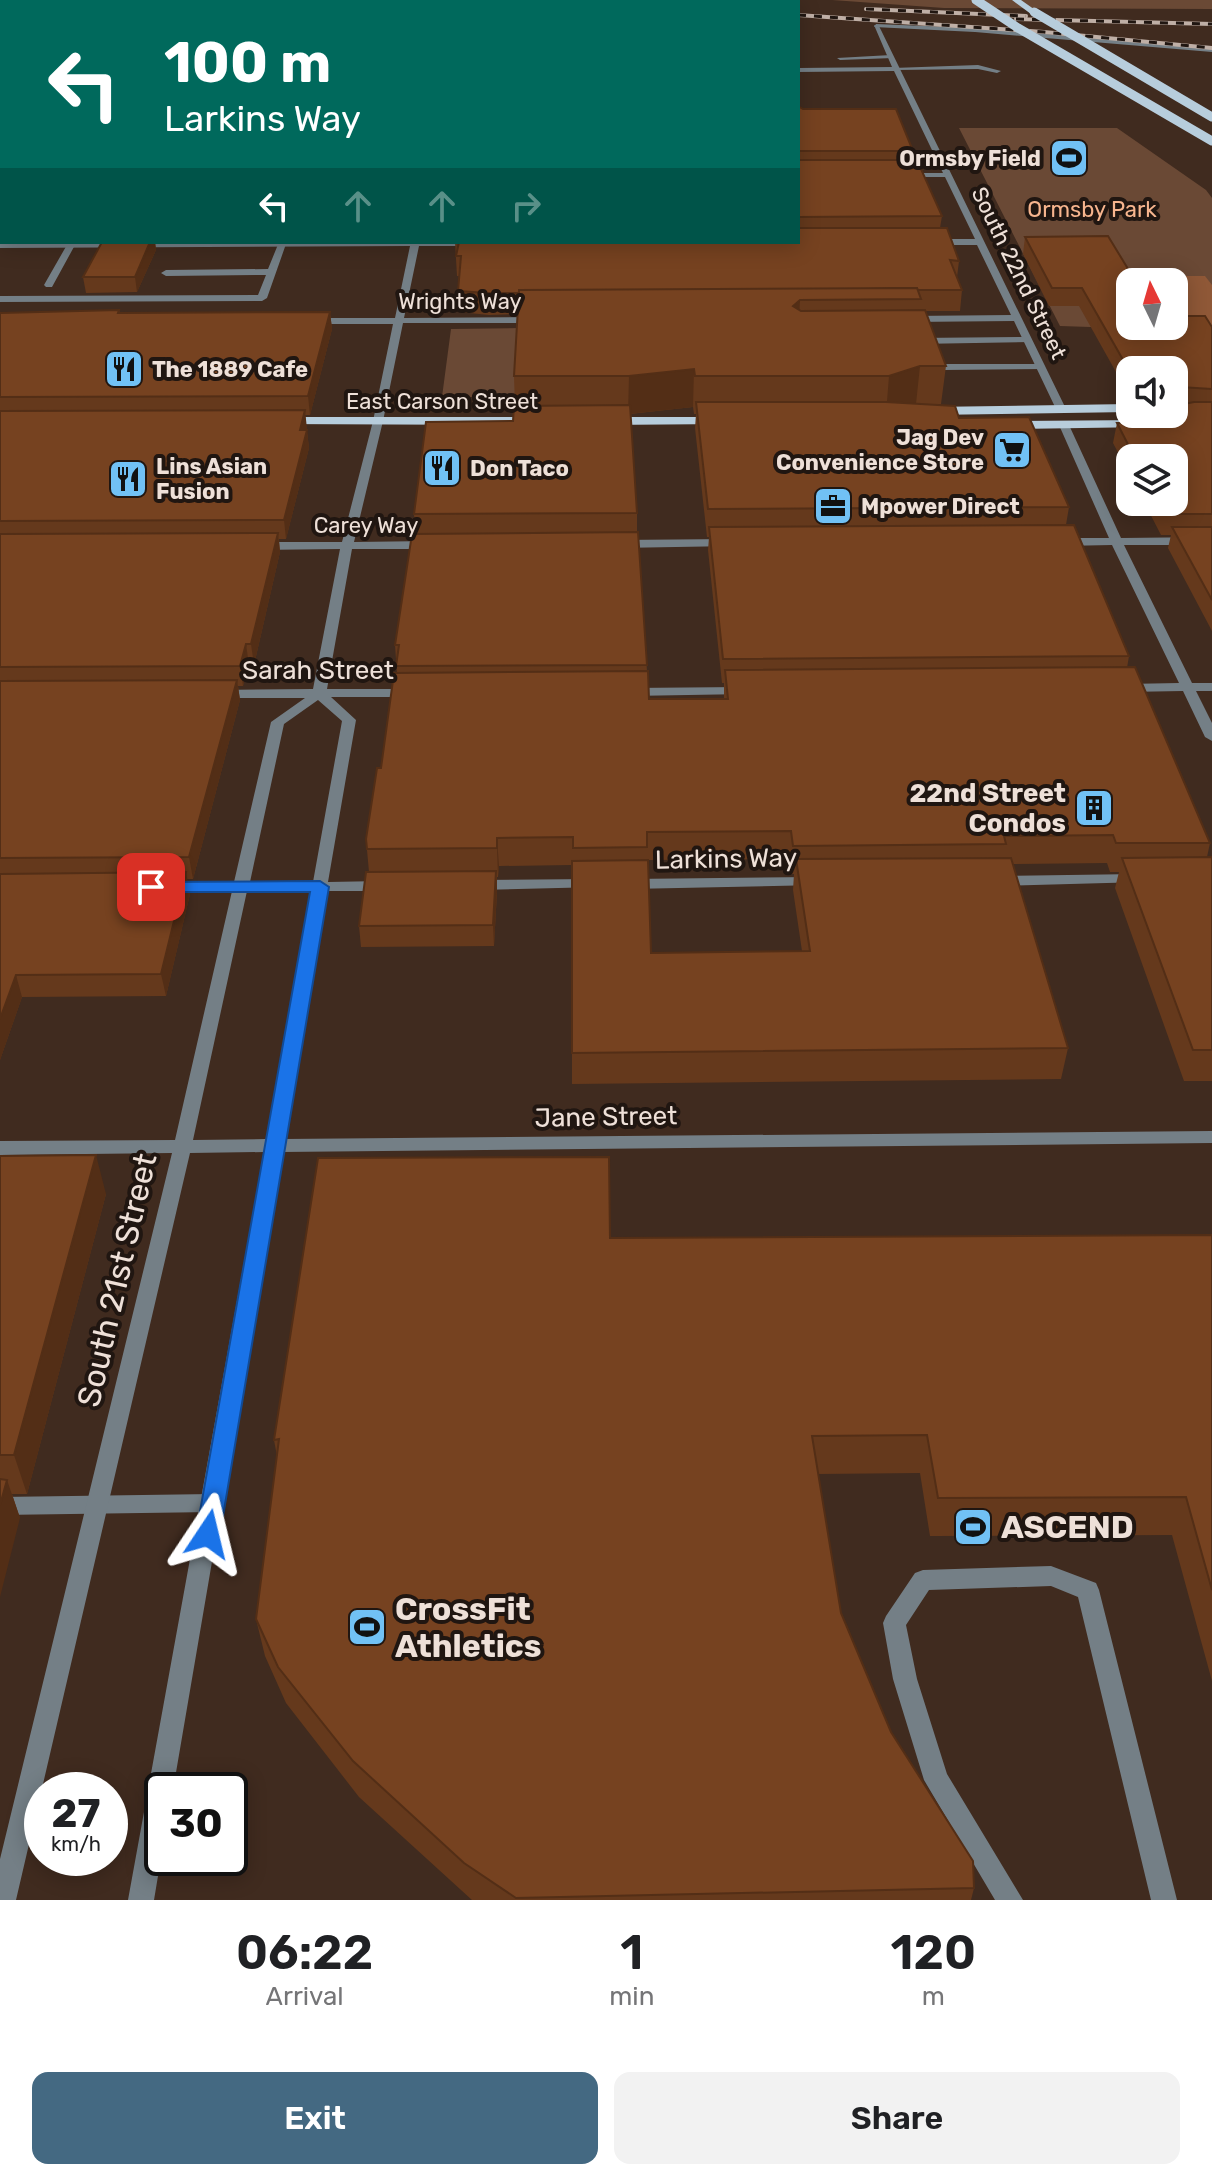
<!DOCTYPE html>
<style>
body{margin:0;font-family:Rubik,sans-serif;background:#f2f2f2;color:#202124;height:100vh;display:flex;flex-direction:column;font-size:30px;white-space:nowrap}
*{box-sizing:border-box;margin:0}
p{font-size:26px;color:#757577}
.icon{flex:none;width:44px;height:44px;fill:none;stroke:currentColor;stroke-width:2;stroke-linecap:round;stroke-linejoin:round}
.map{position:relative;height:1900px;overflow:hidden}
.panel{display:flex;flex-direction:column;background:#fff;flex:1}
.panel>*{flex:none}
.hud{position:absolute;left:0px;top:0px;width:800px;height:244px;box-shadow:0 4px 20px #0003;background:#00695c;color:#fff;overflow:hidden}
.needle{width:52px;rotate:355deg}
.buttons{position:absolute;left:1116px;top:268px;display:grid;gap:16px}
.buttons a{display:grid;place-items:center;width:72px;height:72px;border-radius:16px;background:#fff;box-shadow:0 4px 20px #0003;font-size:40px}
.speed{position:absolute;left:24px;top:1772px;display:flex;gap:16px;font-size:40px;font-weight:700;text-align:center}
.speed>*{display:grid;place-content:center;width:104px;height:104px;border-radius:50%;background:#fff;box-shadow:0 4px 20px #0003;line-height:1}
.speed small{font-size:20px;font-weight:400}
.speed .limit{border:4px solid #111;border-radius:12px;background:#fff;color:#111}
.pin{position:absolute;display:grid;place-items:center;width:68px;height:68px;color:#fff;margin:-34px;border-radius:16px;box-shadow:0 4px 12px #0006}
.me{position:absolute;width:88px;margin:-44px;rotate:10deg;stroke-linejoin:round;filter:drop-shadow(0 0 6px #0008)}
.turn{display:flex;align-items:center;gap:28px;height:168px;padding:0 32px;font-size:36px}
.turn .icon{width:104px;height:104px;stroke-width:2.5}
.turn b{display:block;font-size:56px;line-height:68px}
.lanes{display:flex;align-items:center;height:76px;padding:0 32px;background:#0003;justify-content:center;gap:40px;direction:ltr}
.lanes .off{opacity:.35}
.eta{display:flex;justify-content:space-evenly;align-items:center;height:136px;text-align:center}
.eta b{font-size:48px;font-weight:600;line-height:56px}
.button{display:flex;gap:16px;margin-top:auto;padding:16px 32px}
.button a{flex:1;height:92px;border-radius:16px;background:#446982;color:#fff;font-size:32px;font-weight:600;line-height:92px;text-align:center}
.button a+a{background:#f2f2f2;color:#202124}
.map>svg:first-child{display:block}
</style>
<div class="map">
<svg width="1212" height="1900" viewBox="0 0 1212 1900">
<rect width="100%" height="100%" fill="#402b1f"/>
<!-- green -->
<path fill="#6a4935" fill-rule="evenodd" d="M 832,0 L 1212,0 L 1212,9 L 944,8 Z
M 959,128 L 1117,128 L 1206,190 L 1212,198 L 1212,331 L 1060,326 ZM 1130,282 L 1174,282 L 1174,326 L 1130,326 Z
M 520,328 L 516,397 L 442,397 L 451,329 Z"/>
<!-- water -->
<path fill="#8f5837" d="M 1142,276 L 1205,276 L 1212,285 L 1212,326 L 1127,326 L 1174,326 L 1174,282 L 1146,282 Z"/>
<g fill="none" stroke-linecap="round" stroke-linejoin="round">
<!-- service -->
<path fill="#747f86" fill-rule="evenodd" d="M 876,24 L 975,28 L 1212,48 L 1212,52 L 975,32 L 874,27 Z
M 891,55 L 893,58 L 840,60 L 837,58 Z
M 978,65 L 1001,71 L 997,73 L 978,69 L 896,70 L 893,68 Z
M 279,242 L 286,244 L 267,298 L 262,301 L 0,302 L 0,296 L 258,295 L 266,275 L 166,276 L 161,273 L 166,270 L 268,269 Z
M 68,243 L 75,245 L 52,287 L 46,287 L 44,285 Z
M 1027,337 L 1032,340 L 1030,342 L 917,344 L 912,341 L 917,338 Z
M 1040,364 L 1045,367 L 1044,369 L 943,370 L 938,367 L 943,364 Z
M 213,1494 L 221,1496 L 224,1503 L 221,1510 L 213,1512 L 0,1515 L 0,1497 Z
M 1051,1566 L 1096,1583 L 1099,1590 L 1177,1900 L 1151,1900 L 1078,1597 L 1051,1586 L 929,1590 L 906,1625 L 917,1679 L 947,1774 L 1023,1900 L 995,1900 L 924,1780 L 893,1679 L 883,1623 L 886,1616 L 915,1573 L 923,1570 Z"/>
<!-- minor -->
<path fill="#747f86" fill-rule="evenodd" d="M 874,25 L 879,26 L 1066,409 L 1065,411 L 1056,409 L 1014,321 L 910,322 L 905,319 L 910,316 L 1011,315 L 977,245 L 934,245 L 930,242 L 934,239 L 975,239 L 945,177 L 904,177 L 900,175 L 904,173 L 943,173 L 894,71 L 798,72 L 798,68 L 892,67 Z
M 0,119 L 2,119 L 2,123 L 0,123 Z
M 0,242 L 478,242 L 474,246 L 419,246 L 404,318 L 538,317 L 543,320 L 538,323 L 403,323 L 383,421 L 354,542 L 430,541 L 436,545 L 430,549 L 352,549 L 327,689 L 410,689 L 417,693 L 410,697 L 331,697 L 356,720 L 328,882 L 382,881 L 390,886 L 382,891 L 327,891 L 284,1139 L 1212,1131 L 1212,1143 L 282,1152 L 173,1790 L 162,1790 L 162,1852 L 154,1900 L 128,1900 L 264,1152 L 190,1153 L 16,1900 L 0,1900 L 0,1859 L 172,1153 L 0,1155 L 0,1141 L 175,1140 L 232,891 L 170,892 L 162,887 L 170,882 L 234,882 L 271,722 L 305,698 L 218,698 L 211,694 L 218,690 L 313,689 L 340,549 L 258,550 L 252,546 L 258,542 L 342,542 L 373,421 L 393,324 L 310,324 L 305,321 L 310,318 L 395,318 L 410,246 L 0,248 ZM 318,700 L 342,721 L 313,882 L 250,882 L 284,724 ZM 247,891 L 311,891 L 266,1139 L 193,1140 Z
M 1060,423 L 1069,425 L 1121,538 L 1212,537 L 1212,545 L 1124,545 L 1192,683 L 1212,683 L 1212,691 L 1196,691 L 1212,723 L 1212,741 L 1205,737 L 1183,691 L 1126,692 L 1119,688 L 1126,684 L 1179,683 L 1112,545 L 1062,546 L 1056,542 L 1062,538 L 1109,538 L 1059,425 Z
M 730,539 L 734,540 L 734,546 L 618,548 L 612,544 L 618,540 Z
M 742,687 L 747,688 L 747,694 L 630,696 L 623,692 L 630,688 Z
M 1138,874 L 1146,879 L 1143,882 L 998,886 L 990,881 L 998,876 Z
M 814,877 L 819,879 L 822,882 L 819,885 L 630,889 L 622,884 L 630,879 Z
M 594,879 L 599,881 L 602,884 L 599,887 L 478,890 L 470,885 L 478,880 Z"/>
<!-- primary -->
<path fill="#b7cddc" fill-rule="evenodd" d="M 1012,0 L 1021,0 L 1038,12 L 1031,14 Z
M 1130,404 L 1130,412 L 930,415 L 923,411 L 930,407 Z
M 280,417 L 540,417 L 547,421 L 540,425 L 275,424 L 273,421 Z
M 720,417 L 727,421 L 725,424 L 604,425 L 597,421 L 604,417 Z
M 1144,420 L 1151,424 L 1149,427 L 1008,429 L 1001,425 L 1008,421 Z"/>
<defs>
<path id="rail" d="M 695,0 L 723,2
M 738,0 L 766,2
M 866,9 L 1026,16
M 798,15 L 1044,32 L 1212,48
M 1016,19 L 1212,24"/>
</defs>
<!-- rail casing -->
<use href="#rail" stroke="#bfafa6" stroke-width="4"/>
<!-- rail -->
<use href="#rail" stroke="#201611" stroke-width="3" stroke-dasharray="8" stroke-linecap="butt"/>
<!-- primary-bridge -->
<path stroke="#b7cddc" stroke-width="9" d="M 976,0 L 1018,28 L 1212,141
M 1034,12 L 1212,117"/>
</g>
<!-- wall -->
<path fill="#65391c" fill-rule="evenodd" d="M 798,93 L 798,106 L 803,109 L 913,151 L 912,160 L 942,216 L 940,228 L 959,261 L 957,277 L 962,290 L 960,311 L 926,311 L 946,366 L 941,404 L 921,404 L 959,418 L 1069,507 L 1066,525 L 1129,656 L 1127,668 L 1210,843 L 1207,857 L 1212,857 L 1212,1081 L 1184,1081 L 1115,888 L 1119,872 L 1110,872 L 1107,863 L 1013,864 L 1068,1048 L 1061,1079 L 572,1084 L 572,865 L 499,866 L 498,877 L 497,877 L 497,892 L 494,946 L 361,947 L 359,926 L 369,872 L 366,839 L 381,768 L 397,673 L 395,645 L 415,533 L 414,514 L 513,421 L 515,406 L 514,376 L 518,314 L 489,315 L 459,312 L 458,291 L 459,276 L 457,276 L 455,242 L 798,242 ZM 693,407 L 694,414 L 696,414 L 695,428 L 707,537 L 709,537 L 708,550 L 722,683 L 724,683 L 724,699 L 649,699 L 637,532 L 637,513 L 630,414 ZM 788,859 L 791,874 L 794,874 L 793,890 L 802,951 L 651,953 L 647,860 Z
M 0,137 L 2,137 L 2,231 L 0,231 Z
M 1025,237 L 1130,326 L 1212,327 L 1212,631 L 1168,548 L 1171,535 L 1161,535 L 1144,502 L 1174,502 L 1174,458 L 1130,458 L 1130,475 L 1113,443 L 1117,423 L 1150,423 L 1151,415 L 1141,417 L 1139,414 L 1174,414 L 1130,370 L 1130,397 L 1079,306 L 1049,306 L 1023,254 Z
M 102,242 L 155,242 L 156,250 L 137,292 L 86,293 L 83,277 Z
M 119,310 L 120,313 L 330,312 L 332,329 L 310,415 L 305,415 L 309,448 L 286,539 L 279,539 L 280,552 L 254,665 L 249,665 L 243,686 L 238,686 L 240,700 L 193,879 L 187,879 L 190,894 L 166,996 L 22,997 L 0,1060 L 0,313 Z
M 0,1156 L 106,1194 L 27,1494 L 12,1494 L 20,1518 L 0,1505 Z
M 1212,1235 L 1212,1681 L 1172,1535 L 930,1536 L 920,1473 L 818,1474 L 841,1613 L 891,1732 L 974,1888 L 971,1900 L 472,1900 L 359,1797 L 286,1703 L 265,1656 L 256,1619 L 277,1456 L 274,1440 L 610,1238 Z"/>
<!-- shaded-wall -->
<path fill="#532e16" d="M 0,0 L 13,0 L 11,2 L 2,2 L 2,12 L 0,14 Z
M 640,0 L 651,0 L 651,2 L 638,2 Z
M 150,242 L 155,242 L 156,250 L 137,292 L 135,277 Z
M 800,300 L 798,336 L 793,306 Z
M 330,312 L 332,329 L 310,415 L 308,396 Z
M 920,366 L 916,404 L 886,414 L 889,376 Z
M 694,369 L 693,407 L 628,414 L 629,376 Z
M 1180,387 L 1176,406 L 1174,409 L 1174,392 Z
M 305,410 L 307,429 L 302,448 L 300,430 Z
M 1142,414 L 1152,414 L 1151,415 L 1141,417 Z
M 307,430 L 309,448 L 286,539 L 284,520 Z
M 278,533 L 280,552 L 254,665 L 251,644 Z
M 246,644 L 249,665 L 243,686 L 240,666 Z
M 237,680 L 240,700 L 193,879 L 189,857 Z
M 497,838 L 499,866 L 498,877 L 497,848 Z
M 496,871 L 497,892 L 494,946 L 493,925 Z
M 186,872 L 190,894 L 166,996 L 161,974 Z
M 16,975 L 22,997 L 0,1060 L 0,1019 Z
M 96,1155 L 106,1194 L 27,1494 L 14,1455 Z
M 7,1480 L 20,1518 L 0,1597 L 0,1505 Z"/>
<!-- building -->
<path fill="#764220" stroke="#532e16" stroke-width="2" d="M 193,0 L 372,0 L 381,2 L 192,2 Z
M 492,0 L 640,0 L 638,2 L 492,2 Z
M 798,106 L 803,109 L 896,109 L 913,151 L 799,151 L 798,156 Z
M 0,137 L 2,137 L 2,210 L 0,210 Z
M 798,160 L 917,160 L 942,216 L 798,217 Z
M 798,228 L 947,228 L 959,261 L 950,260 L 962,290 L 918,290 L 917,288 L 519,290 L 519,293 L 488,293 L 458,291 L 461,256 L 456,256 L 459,242 L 798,242 Z
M 1108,236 L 1136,282 L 1130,282 L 1130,326 L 1174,326 L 1174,316 L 1205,316 L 1212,327 L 1212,389 L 1180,387 L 1174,392 L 1174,370 L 1130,370 L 1130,372 L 1082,288 L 1052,288 L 1025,237 Z
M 102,242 L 150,242 L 135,277 L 83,277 Z
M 917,288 L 921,299 L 800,300 L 793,306 L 801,311 L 925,310 L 946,366 L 920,366 L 889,376 L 695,376 L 694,369 L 629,376 L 514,376 L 519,290 Z
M 119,310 L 118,313 L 330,312 L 308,396 L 0,397 L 0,313 Z
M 696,402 L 886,402 L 955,406 L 959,418 L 1029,417 L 1069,507 L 708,509 Z
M 1194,402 L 1212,402 L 1212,514 L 1165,514 L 1159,502 L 1174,502 L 1174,458 L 1135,458 L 1117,423 L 1159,423 L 1154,414 L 1174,414 L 1174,406 Z
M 630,405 L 637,513 L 414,514 L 426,422 L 513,421 L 514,406 Z
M 305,410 L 300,430 L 307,430 L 284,520 L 0,521 L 0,411 Z
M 1074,525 L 1129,656 L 723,659 L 709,527 Z
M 1172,527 L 1212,527 L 1212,600 Z
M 638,532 L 647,665 L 396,666 L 399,645 L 395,645 L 412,534 Z
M 278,533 L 251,644 L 246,644 L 240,666 L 0,667 L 0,534 Z
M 1135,667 L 1210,843 L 1116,843 L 1113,835 L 1004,836 L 1006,844 L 793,846 L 791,831 L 647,832 L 647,847 L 573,848 L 573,837 L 497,838 L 497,848 L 367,849 L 366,839 L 377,768 L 381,768 L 394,673 L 648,671 L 649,699 L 728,699 L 725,670 Z
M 237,680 L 189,857 L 0,858 L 0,681 Z
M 1212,857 L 1212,1050 L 1193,1050 L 1122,858 Z
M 1011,858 L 1068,1048 L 572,1053 L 572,861 L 648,860 L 651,953 L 810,951 L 796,859 Z
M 496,871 L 493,925 L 359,926 L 366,872 Z
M 186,872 L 161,974 L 16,975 L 0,1019 L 0,874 Z
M 96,1155 L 14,1455 L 0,1455 L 0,1156 Z
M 609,1157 L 610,1238 L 1212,1235 L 1212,1590 L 1186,1497 L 938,1498 L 927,1435 L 812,1436 L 841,1613 L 891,1732 L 973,1861 L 974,1888 L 516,1898 L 464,1863 L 353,1761 L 278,1667 L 256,1619 L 279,1439 L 274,1440 L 318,1158 Z
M 0,1479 L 7,1480 L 0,1505 Z"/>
<!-- route -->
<path fill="#1a73e8" stroke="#114b97" stroke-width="2" d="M 320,881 L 329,887 L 220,1534 L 217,1542 L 208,1545 L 199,1542 L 196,1534 L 310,892 L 151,892 L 142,887 L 151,882 Z"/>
<!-- icons -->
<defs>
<symbol id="stadium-square" viewBox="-11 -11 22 22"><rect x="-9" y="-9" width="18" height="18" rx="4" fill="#71c1f5" stroke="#201611"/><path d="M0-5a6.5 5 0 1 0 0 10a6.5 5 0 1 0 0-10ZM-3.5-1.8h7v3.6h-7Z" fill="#111"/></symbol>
<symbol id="restaurant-square" viewBox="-11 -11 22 22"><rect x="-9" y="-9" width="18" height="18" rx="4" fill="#71c1f5" stroke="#201611"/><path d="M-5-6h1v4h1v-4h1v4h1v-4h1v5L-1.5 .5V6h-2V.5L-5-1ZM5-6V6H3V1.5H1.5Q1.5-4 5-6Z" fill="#111"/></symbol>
<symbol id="supermarket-square" viewBox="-11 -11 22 22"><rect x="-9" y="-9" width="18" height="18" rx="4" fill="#71c1f5" stroke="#201611"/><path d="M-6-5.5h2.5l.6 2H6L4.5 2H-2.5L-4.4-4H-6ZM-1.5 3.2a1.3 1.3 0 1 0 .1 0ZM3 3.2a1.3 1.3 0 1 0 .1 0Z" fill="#111"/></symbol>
<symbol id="office-square" viewBox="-11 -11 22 22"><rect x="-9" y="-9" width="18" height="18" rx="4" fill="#71c1f5" stroke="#201611"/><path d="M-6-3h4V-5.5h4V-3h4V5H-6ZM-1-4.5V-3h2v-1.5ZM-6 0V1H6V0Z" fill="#111"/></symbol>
<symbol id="building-square" viewBox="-11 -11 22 22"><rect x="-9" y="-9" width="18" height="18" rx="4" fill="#71c1f5" stroke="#201611"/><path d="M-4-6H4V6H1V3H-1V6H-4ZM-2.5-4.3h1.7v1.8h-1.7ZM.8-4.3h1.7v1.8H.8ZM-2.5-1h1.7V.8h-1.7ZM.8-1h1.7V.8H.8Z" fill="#111"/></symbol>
</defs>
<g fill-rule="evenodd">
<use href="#stadium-square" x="1047" y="136" width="44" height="44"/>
<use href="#restaurant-square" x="102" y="347" width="44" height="44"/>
<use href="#supermarket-square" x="990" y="428" width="44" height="44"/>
<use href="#restaurant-square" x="420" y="446" width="44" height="44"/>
<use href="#restaurant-square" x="106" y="457" width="44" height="44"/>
<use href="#office-square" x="811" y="484" width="44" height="44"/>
<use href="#building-square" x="1072" y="786" width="44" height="44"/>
<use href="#stadium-square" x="951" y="1505" width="44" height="44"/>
<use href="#stadium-square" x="345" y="1605" width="44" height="44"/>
</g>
<g text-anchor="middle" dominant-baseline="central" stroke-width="8" stroke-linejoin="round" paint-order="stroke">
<!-- far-poi labels -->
<g font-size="22" font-weight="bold" fill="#eee0d8" stroke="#201611" text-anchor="start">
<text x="1041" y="158" text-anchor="end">Ormsby Field</text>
<text x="152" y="369">The 1889 Cafe</text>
<text x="984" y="437" text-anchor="end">Jag Dev<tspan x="984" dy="25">Convenience Store</tspan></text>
<text x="156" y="466">Lins Asian<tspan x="156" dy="25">Fusion</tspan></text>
<text x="470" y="468">Don Taco</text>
<text x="861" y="506">Mpower Direct</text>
</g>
<!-- far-park labels -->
<g font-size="22" fill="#f7b58e" stroke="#201611">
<text x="1092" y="209">Ormsby Park</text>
</g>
<!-- far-street labels -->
<g font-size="22" fill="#eee0d8" stroke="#201611">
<text transform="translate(1019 273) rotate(64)">South 22nd Street</text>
<text x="460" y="301">Wrights Way</text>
<text x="442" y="401">East Carson Street</text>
<text x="366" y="525">Carey Way</text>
</g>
<!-- street labels -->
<g font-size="26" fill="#eee0d8" stroke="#201611">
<text x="318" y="670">Sarah Street</text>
<text transform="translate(726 859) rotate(-1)">Larkins Way</text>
<text transform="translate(606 1117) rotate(-1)">Jane Street</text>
</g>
<!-- poi labels -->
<g font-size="26" font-weight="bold" fill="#eee0d8" stroke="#201611" text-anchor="end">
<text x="1066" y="793">22nd Street<tspan x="1066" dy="30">Condos</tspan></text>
</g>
<!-- near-street labels -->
<g font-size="32" fill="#eee0d8" stroke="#201611">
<text transform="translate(117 1280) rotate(-77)">South 21st Street</text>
</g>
<!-- near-poi labels -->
<g font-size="32" font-weight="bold" fill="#eee0d8" stroke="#201611" text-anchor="start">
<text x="1001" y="1527">ASCEND</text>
<text x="395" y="1609">CrossFit<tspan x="395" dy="37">Athletics</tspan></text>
</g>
</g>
</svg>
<div class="buttons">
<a><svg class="needle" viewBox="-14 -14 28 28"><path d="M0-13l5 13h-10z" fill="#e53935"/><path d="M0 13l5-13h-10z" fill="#757577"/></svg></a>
<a><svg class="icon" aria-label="sound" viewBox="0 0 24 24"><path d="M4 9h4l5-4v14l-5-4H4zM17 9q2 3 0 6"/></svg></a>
<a><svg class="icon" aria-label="layers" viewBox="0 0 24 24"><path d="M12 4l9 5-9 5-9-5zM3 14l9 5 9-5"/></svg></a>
</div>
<div class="speed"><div>27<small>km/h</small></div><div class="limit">30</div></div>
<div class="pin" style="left:151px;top:887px;background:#d93025"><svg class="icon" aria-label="arrive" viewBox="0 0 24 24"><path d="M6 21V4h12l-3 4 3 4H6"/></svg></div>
<svg class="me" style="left:208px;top:1534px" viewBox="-20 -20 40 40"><path d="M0-17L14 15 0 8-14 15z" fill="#1a73e8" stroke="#fff" stroke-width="4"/></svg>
<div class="hud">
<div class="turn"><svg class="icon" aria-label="left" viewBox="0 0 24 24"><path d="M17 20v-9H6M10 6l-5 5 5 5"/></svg><div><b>100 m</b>Larkins Way</div></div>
<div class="lanes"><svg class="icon" aria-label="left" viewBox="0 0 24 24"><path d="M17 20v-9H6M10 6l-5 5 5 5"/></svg><svg class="icon off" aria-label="ahead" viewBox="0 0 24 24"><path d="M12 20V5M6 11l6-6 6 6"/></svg><svg class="icon off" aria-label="ahead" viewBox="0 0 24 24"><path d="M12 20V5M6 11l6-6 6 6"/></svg><svg class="icon off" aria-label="right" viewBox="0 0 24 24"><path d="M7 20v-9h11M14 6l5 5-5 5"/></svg></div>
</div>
</div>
<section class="panel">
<div class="eta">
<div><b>06:22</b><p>Arrival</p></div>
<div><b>1</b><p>min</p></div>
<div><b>120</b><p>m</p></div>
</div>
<div class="button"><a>Exit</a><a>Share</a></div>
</section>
